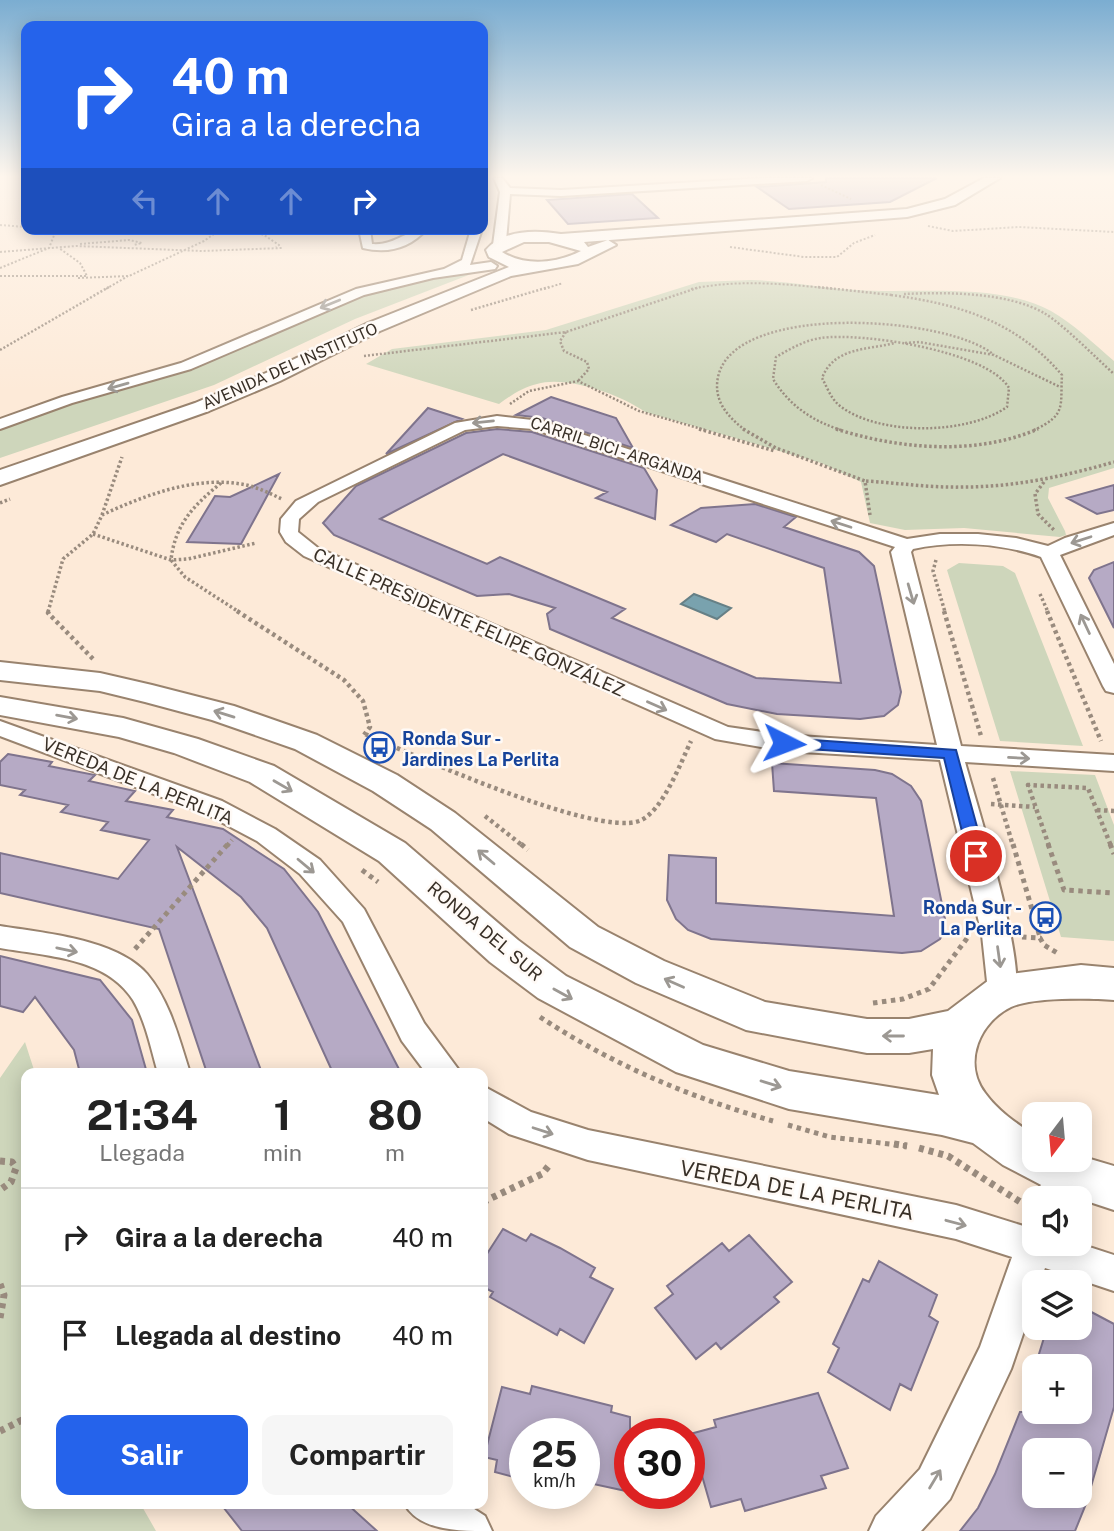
<!DOCTYPE html>
<html lang="es">
<meta charset="utf-8">
<style>
body{margin:0;font-family:"Public Sans",sans-serif;background:#f6f6f6;color:#222;height:100vh;display:flex;flex-direction:column;font-size:26px;white-space:nowrap}
*{box-sizing:border-box;margin:0}
p{font-size:23px;color:#767676}
.icon{flex:none;width:38px;height:38px;fill:none;stroke:currentColor;stroke-width:2;stroke-linecap:round;stroke-linejoin:round}
.map{position:relative;flex:1;overflow:hidden}
.details{position:absolute;left:21px;top:1068px;width:467px;height:441px;display:flex;flex-direction:column;background:#fff;border-radius:14px;box-shadow:0 4px 18px #0003}
.details>*{flex:none}
.top-card{position:absolute;left:21px;top:21px;width:467px;height:214px;border-radius:14px;box-shadow:0 4px 18px #0003;background:#2563eb;color:#fff;overflow:hidden}
.needle{width:46px;rotate:196deg}
.buttons{position:absolute;left:1022px;top:1102px;display:grid;gap:14px}
.buttons a{display:grid;place-items:center;width:70px;height:70px;border-radius:14px;background:#fff;box-shadow:0 4px 18px #0003;font-size:35px}
.speed{position:absolute;left:509px;top:1418px;display:flex;gap:14px;font-size:35px;font-weight:700;text-align:center}
.speed>*{display:grid;place-content:center;width:91px;height:91px;border-radius:50%;background:#fff;box-shadow:0 4px 18px #0003;line-height:1}
.speed small{font-size:18px;font-weight:400}
.speed .limit{border:10px solid #d22;background:#fff;color:#111}
.pin{position:absolute;display:grid;place-items:center;width:60px;height:60px;color:#fff;margin:-30px;border:4px solid #fff;border-radius:50%;box-shadow:0 2px 7px #0007}
.me{position:absolute;width:77px;margin:-38px;rotate:93deg;stroke-linejoin:round;filter:drop-shadow(0 0 5px #0008)}
.turn{display:flex;align-items:center;gap:24px;height:147px;padding:0 35px;font-size:32px}
.turn .icon{width:91px;height:91px;stroke-width:2.5}
.turn b{display:block;font-size:49px;line-height:60px}
.lanes{display:flex;align-items:center;height:66px;padding:0 35px;background:#0003;justify-content:center;gap:35px;direction:ltr}
.lanes .off{opacity:.35}
.eta{display:flex;justify-content:space-evenly;align-items:center;height:119px;text-align:center}
.eta b{font-size:42px;font-weight:700;line-height:49px}
.action{display:flex;gap:14px;margin-top:auto;padding:14px 35px}
.action a{flex:1;height:80px;border-radius:14px;background:#2563eb;color:#fff;font-size:28px;font-weight:700;line-height:80px;text-align:center}
.action a+a{background:#f6f6f6;color:#222}
ul{padding:0;list-style:none}
li{display:flex;align-items:center;gap:21px;height:98px;padding:0 35px;border-top:2px solid #e0e0e0}
li div{flex:1}
li b{display:block;font-size:26px}
li em{font-style:normal}
.map>svg:first-child{display:block}
</style>
<div class="map">
<svg width="1114" height="1531" viewBox="0 0 1114 1531">
<rect width="100%" height="100%" fill="#fdead8"/>
<!-- green -->
<path fill="#ced6bb" d="M 479,271 L 355,319 L 214,385 L 0,458 L 0,427 L 71,403 L 202,365 L 371,292 L 426,278 Z
M 751,280 C 787,281 821,288 857,290 C 915,294 999,282 1051,311 C 1074,324 1094,344 1114,361 L 1114,468 L 1049,488 L 1048,498 L 1065,531 L 1066,535 L 1060,537 L 964,528 L 905,530 L 870,523 L 861,482 L 821,463 L 645,412 C 622,395 566,375 537,384 C 523,387 510,396 499,404 L 366,364 L 392,349 L 546,330 L 699,282 Z
M 959,563 L 1003,566 L 1015,573 L 1083,746 L 1000,741 L 947,570 Z
M 1010,771 L 1095,775 L 1114,825 L 1114,941 L 1061,937 Z
M 25,1042 L 35,1073 L 26,1073 L 26,1503 L 140,1503 L 156,1531 L 0,1531 L 0,1078 Z"/>
<!-- water -->
<path fill="#79a2ae" stroke="#668086" stroke-width="2" d="M 694,594 L 731,608 L 717,619 L 681,604 Z"/>
<!-- building -->
<path fill="#b6aac5" stroke="#7f748d" stroke-width="2" fill-rule="evenodd" d="M 826,178 L 937,178 L 890,202 L 789,209 L 757,187 L 826,182 Z
M 632,194 L 658,218 L 568,224 L 547,200 Z
M 551,397 L 616,418 L 633,448 L 542,418 L 516,415 Z
M 428,408 L 462,419 L 386,454 Z
M 497,429 L 532,432 L 644,468 L 657,490 L 655,519 L 596,498 L 607,492 L 503,454 L 380,519 L 487,564 L 500,557 L 625,609 L 612,618 L 756,678 L 841,683 L 824,568 L 727,534 L 716,542 L 671,525 L 701,508 L 755,504 L 796,517 L 784,527 L 859,552 L 874,566 L 901,692 L 898,705 L 884,716 L 860,719 L 777,714 L 727,704 L 550,629 L 547,614 L 555,608 L 509,594 L 477,596 L 334,535 L 323,523 L 356,486 L 466,433 Z
M 279,474 L 241,544 L 187,542 L 215,496 L 230,497 Z
M 1114,485 L 1114,510 L 1097,514 L 1067,498 Z
M 1114,562 L 1114,628 L 1089,578 L 1094,570 Z
M 8,754 L 52,762 L 49,766 L 95,775 L 89,781 L 135,791 L 126,801 L 173,810 L 167,817 L 223,829 L 284,869 L 318,912 L 401,1073 L 333,1073 L 267,928 L 241,897 L 177,847 L 262,1073 L 207,1073 L 159,929 L 0,893 L 0,853 L 118,879 L 149,840 L 101,830 L 108,822 L 61,812 L 68,805 L 20,795 L 25,790 L 0,785 L 0,762 Z
M 772,763 L 875,770 L 892,774 L 911,786 L 921,801 L 945,919 L 945,930 L 940,939 L 921,951 L 902,953 L 711,939 L 688,930 L 676,919 L 667,900 L 669,855 L 716,858 L 716,903 L 894,916 L 876,798 L 774,791 Z
M 0,956 L 100,980 L 132,1020 L 147,1073 L 80,1073 L 74,1050 L 35,997 L 23,1012 L 0,1006 Z
M 503,1229 L 526,1241 L 531,1234 L 560,1248 L 595,1268 L 590,1277 L 613,1289 L 584,1343 L 560,1329 L 557,1335 L 490,1297 L 493,1292 L 483,1287 L 483,1260 Z
M 749,1235 L 792,1282 L 774,1297 L 779,1302 L 721,1349 L 716,1343 L 696,1359 L 655,1308 L 673,1294 L 667,1286 L 722,1243 L 729,1251 Z
M 879,1261 L 937,1295 L 929,1316 L 938,1322 L 911,1390 L 900,1384 L 890,1410 L 828,1372 L 839,1348 L 833,1344 L 863,1279 L 869,1282 Z
M 1080,1306 L 1114,1324 L 1114,1407 L 1086,1504 L 1075,1531 L 960,1531 L 978,1508 L 995,1474 L 1020,1412 L 1080,1412 L 1080,1367 L 1035,1367 L 1047,1328 L 1080,1328 ZM 1034,1451 L 1080,1451 L 1080,1496 L 1034,1496 Z
M 532,1386 L 612,1406 L 611,1412 L 630,1417 L 630,1470 L 626,1491 L 584,1482 L 584,1433 L 525,1433 L 525,1480 L 495,1472 L 497,1460 L 484,1457 L 502,1387 L 530,1394 Z
M 818,1393 L 848,1468 L 821,1476 L 826,1488 L 745,1511 L 741,1499 L 711,1507 L 690,1434 L 716,1427 L 714,1420 Z
M 220,1503 L 346,1503 L 377,1531 L 242,1531 Z"/>
<g fill="none" stroke-linecap="round" stroke-linejoin="round">
<defs>
<path id="street" d="M 494,178 L 502,178 L 510,188 L 561,190 L 765,178 L 812,178 L 807,181 L 561,196 L 510,194 L 506,241 L 503,247 L 499,248 L 493,245 L 500,192 Z
M 359,229 L 370,229 L 372,244 C 395,246 407,229 427,229 C 410,248 388,254 363,248 Z
M 471,229 L 482,229 L 470,265 L 491,262 L 497,266 L 495,269 L 433,278 L 364,295 L 191,369 L 72,403 L 0,429 L 0,419 L 62,397 L 181,363 L 356,289 L 444,269 L 462,260 Z
M 497,416 L 541,421 L 907,539 L 940,534 L 978,534 L 1016,538 L 1048,546 L 1065,538 L 1114,523 L 1114,535 L 1060,555 L 1114,664 L 1114,693 L 1106,691 L 1103,686 L 1041,557 C 1001,543 954,540 913,549 L 911,552 L 961,746 L 1114,755 L 1114,771 L 965,762 C 976,802 1029,970 1014,999 L 1003,1003 L 992,999 L 988,991 L 982,935 L 940,760 L 784,751 L 715,739 L 304,556 L 286,542 L 280,532 L 281,519 L 296,501 L 455,423 ZM 497,426 L 533,429 L 895,547 L 891,552 L 937,745 L 784,735 L 728,727 L 318,548 L 298,532 L 299,519 L 318,502 L 465,430 Z
M 0,721 L 222,801 L 275,829 L 320,860 L 364,909 L 424,1023 L 461,1073 L 426,1073 L 402,1041 L 343,922 L 300,874 L 257,841 L 204,813 L 0,736 Z
M 0,926 C 43,933 117,939 147,974 C 170,1001 179,1039 190,1073 L 158,1073 C 151,1049 146,1022 133,1000 C 106,957 45,956 0,948 Z
M 483,1086 L 531,1112 L 588,1130 L 956,1205 L 1030,1228 L 1034,1227 L 1034,1244 L 1080,1244 L 1114,1255 L 1114,1291 L 1045,1268 L 1040,1283 L 1034,1283 L 1034,1302 L 1011,1369 L 950,1499 L 921,1531 L 869,1531 L 876,1516 L 920,1469 L 980,1347 L 1012,1257 L 956,1239 L 588,1160 L 509,1134 L 483,1118 Z
M 1056,1160 L 1076,1162 L 1081,1173 L 1070,1199 L 1034,1199 L 1052,1162 Z
M 404,1503 L 465,1503 L 485,1516 L 492,1531 C 457,1531 419,1531 404,1503 Z"/>
<path id="secondary" d="M 984,178 L 1000,178 L 955,205 L 907,217 L 584,242 L 588,247 L 608,240 L 616,245 L 578,264 L 511,276 L 380,331 L 280,381 L 209,411 L 0,485 L 0,470 L 195,403 L 266,373 L 368,323 L 509,267 L 489,257 L 486,250 C 504,229 537,230 561,234 L 907,209 L 945,199 ZM 524,242 L 549,242 L 581,251 C 557,263 526,267 502,252 Z
M 0,662 L 100,673 L 152,685 L 234,706 L 317,735 L 397,775 L 455,813 L 598,927 L 664,961 L 765,1002 L 867,1019 L 909,1019 L 948,1011 L 989,980 L 1003,975 L 1081,965 L 1114,968 L 1114,1000 C 1091,998 1032,997 1011,1007 C 980,1022 962,1062 985,1093 C 998,1111 1016,1123 1034,1135 L 1034,1160 L 1080,1160 L 1080,1156 L 1114,1166 L 1114,1210 L 1047,1188 L 1003,1165 L 973,1143 L 942,1135 L 789,1109 L 676,1072 L 538,998 L 490,962 L 379,861 L 250,782 L 174,753 L 119,737 L 0,715 L 0,697 L 123,718 L 198,739 L 274,766 L 405,843 L 518,940 L 566,976 L 703,1045 L 789,1071 L 939,1095 L 932,1075 L 933,1049 L 909,1053 L 867,1053 L 746,1030 L 636,983 L 570,947 L 431,829 L 373,791 L 295,749 L 212,720 L 145,702 L 100,691 L 0,680 Z"/>
</defs>
<!-- street casing -->
<use href="#street" stroke="#99836e" stroke-width="4"/>
<!-- secondary casing -->
<use href="#secondary" stroke="#99836e" stroke-width="4"/>
<!-- path-far5 -->
<path stroke="#998b7e" stroke-width="2" stroke-dasharray="2 2" stroke-linecap="butt" d="M 821,185 L 851,199
M 0,225 L 26,227
M 928,226 L 953,231 L 1019,227 L 1114,232
M 246,229 L 264,235 L 279,245 L 276,247
M 55,233 L 65,229
M 80,244 L 129,240 L 142,243 L 134,245
M 730,247 L 804,257 L 837,257 L 854,243 L 875,235
M 0,252 L 76,246 L 202,251 L 282,248
M 0,268 L 49,248 L 55,233 L 51,229
M 0,276 L 87,276 L 80,263 L 59,248
M 78,278 L 129,276 L 204,241 L 221,229
M 106,289 L 128,276
M 544,289 L 563,283
M 691,289 C 738,279 787,284 834,289"/>
<!-- path-far4 -->
<path stroke="#998b7e" stroke-width="2.5" stroke-dasharray="2 2" stroke-linecap="butt" d="M 818,287 L 892,295
M 904,294 C 945,292 1008,292 1044,313 C 1064,325 1095,357 1114,374
M 891,295 C 959,304 1016,321 1062,375 C 1060,406 1067,415 1034,430
M 471,310 L 549,287
M 566,332 L 560,341 L 564,351 L 587,362 L 589,369 L 578,381
M 905,343 L 919,342 L 994,355 L 1060,387
M 0,350 L 109,287
M 364,356 L 566,332 L 700,287
M 510,404 L 529,391 L 578,381 L 639,411 L 705,430
M 745,430 C 728,417 713,401 718,377 C 734,301 949,316 994,355
M 841,430 C 812,421 789,405 773,379 L 776,357 C 790,349 805,340 821,338 C 861,332 988,351 1009,388 L 1007,407 C 967,435 879,436 840,406 C 831,399 827,387 822,378 C 834,347 867,350 895,343"/>
<!-- path-far3 -->
<path stroke="#998b7e" stroke-width="3.5" stroke-dasharray="2.5 2.5" stroke-linecap="butt" d="M 699,429 L 775,451
M 743,429 L 776,448 L 865,481 L 870,515
M 836,429 C 899,449 975,456 1038,429
M 866,481 C 899,483 931,488 964,487 C 1015,487 1065,476 1114,462
M 1044,482 L 1035,494 L 1038,514 L 1054,530
M 221,483 C 194,505 175,524 171,560 L 185,577 L 239,612
M 0,503 L 10,499
M 102,515 L 122,457
M 93,534 L 171,560 L 188,559 L 256,543
M 936,560 L 933,571 L 945,612
M 1040,594 L 1048,612
M 48,612 L 63,559 L 93,534 L 102,515 C 143,496 194,476 241,484 C 255,486 269,493 282,499"/>
<!-- path-far2 -->
<path stroke="#998b7e" stroke-width="4.5" stroke-dasharray="3.5 3.5" stroke-linecap="butt" d="M 49,611 L 48,613 L 93,659
M 237,611 L 344,680 L 363,701 L 370,727 L 364,735
M 944,611 L 981,736
M 1047,611 L 1101,741
M 365,734 C 413,755 595,837 639,821 C 662,813 681,762 691,741
M 993,778 L 1013,846
M 991,804 L 1035,807
M 1097,810 L 1114,811
M 485,816 L 523,846
M 227,846 L 232,840
M 1049,846 L 1028,785 L 1088,788 L 1111,846"/>
<!-- path-far1 -->
<path stroke="#998b7e" stroke-width="5" stroke-dasharray="4.5 4.5" stroke-linecap="butt" d="M 521,844 L 528,850
M 1013,844 L 1040,937
M 1048,844 L 1064,890 L 1114,893
M 1110,844 L 1114,854
M 362,870 L 378,882
M 1022,937 L 1040,938 L 1044,945 L 1059,954
M 135,949 L 228,844
M 873,1003 L 903,999 L 929,989 L 968,937
M 540,1017 C 613,1065 689,1097 773,1121
M 788,1125 L 830,1137 L 907,1146"/>
<!-- path -->
<path stroke="#998b7e" stroke-width="7" stroke-dasharray="5 5" stroke-linecap="butt" d="M 894,1144 L 907,1146
M 919,1148 L 948,1156 L 1022,1203
M 0,1161 L 12,1162 L 16,1168 L 11,1182 L 0,1190
M 483,1202 L 542,1174 L 551,1163
M 0,1284 L 4,1295 L 0,1318
M 0,1431 L 26,1418"/>
<!-- street -->
<use href="#street" fill="#fff" fill-rule="evenodd"/>
<!-- secondary -->
<use href="#secondary" fill="#fff" fill-rule="evenodd"/>
</g>
<!-- one-way arrows -->
<defs><path id="oneway-shaft" d="M-6 0H5M1.5-3L5.5 0L1.5 3" fill="none" stroke-width="1.6" stroke-linecap="round" stroke-linejoin="round" transform="scale(1.75)"/></defs>
<g stroke="#9c9893">
<use href="#oneway-shaft" transform="translate(330 304) rotate(158)"/>
<use href="#oneway-shaft" transform="translate(118 386) rotate(164)"/>
<use href="#oneway-shaft" transform="translate(483 422) rotate(174)"/>
<use href="#oneway-shaft" transform="translate(841 524) rotate(-162)"/>
<use href="#oneway-shaft" transform="translate(1081 540) rotate(162)"/>
<use href="#oneway-shaft" transform="translate(911 594) rotate(74)"/>
<use href="#oneway-shaft" transform="translate(1085 624) rotate(-115)"/>
<use href="#oneway-shaft" transform="translate(657 706) rotate(24)"/>
<use href="#oneway-shaft" transform="translate(224 714) rotate(-163)"/>
<use href="#oneway-shaft" transform="translate(67 717) rotate(10)"/>
<use href="#oneway-shaft" transform="translate(1019 758) rotate(3)"/>
<use href="#oneway-shaft" transform="translate(283 786) rotate(30)"/>
<use href="#oneway-shaft" transform="translate(486 857) rotate(-140)"/>
<use href="#oneway-shaft" transform="translate(306 866) rotate(40)"/>
<use href="#oneway-shaft" transform="translate(67 950) rotate(12)"/>
<use href="#oneway-shaft" transform="translate(999 957) rotate(82)"/>
<use href="#oneway-shaft" transform="translate(674 983) rotate(-156)"/>
<use href="#oneway-shaft" transform="translate(563 994) rotate(29)"/>
<use href="#oneway-shaft" transform="translate(893 1036) rotate(180)"/>
<use href="#oneway-shaft" transform="translate(771 1084) rotate(17)"/>
<use href="#oneway-shaft" transform="translate(543 1131) rotate(18)"/>
<use href="#oneway-shaft" transform="translate(956 1223) rotate(15)"/>
<use href="#oneway-shaft" transform="translate(935 1479) rotate(-59)"/>
</g>
<!-- sky -->
<linearGradient id="sky" x2="0" y2="1"><stop stop-color="#7badd1"/><stop offset="0.45" stop-color="#fef6ed"/><stop offset="1" stop-color="#fef6ed" stop-opacity="0"/></linearGradient>
<rect width="1114" height="392" fill="url(#sky)"/>
<!-- route -->
<path fill="#2563eb" stroke="#184099" stroke-width="2" d="M 784,738 L 956,750 L 985,856 L 982,860 L 970,860 L 968,856 L 944,758 L 778,747 L 776,743 L 778,740 Z"/>
<!-- icons -->
<defs>
<symbol id="bus-ring" viewBox="-11 -11 22 22"><circle r="9.5" fill="#fffaf6" stroke="#1a4fb4" stroke-width="1.5"/><path d="M-5-6H5V4H4V6H2V4H-2V6H-4V4H-5ZM-3.5-4V0h7V-4ZM-3.5 1.2v1.5H-2V1.2ZM2 1.2v1.5H3.5V1.2Z" fill="#1a4fb4"/></symbol>
</defs>
<g fill-rule="evenodd">
<use href="#bus-ring" x="362" y="730" width="35" height="35"/>
<use href="#bus-ring" x="1028" y="900" width="35" height="35"/>
</g>
<g text-anchor="middle" dominant-baseline="central" stroke-width="5" stroke-linejoin="round" paint-order="stroke">
<!-- far-street labels -->
<g font-size="16" fill="#393027" stroke="#fffaf6">
<text transform="translate(290 366) rotate(-24)">AVENIDA DEL INSTITUTO</text>
<text transform="translate(617 450) rotate(18)">CARRIL BICI - ARGANDA</text>
</g>
<!-- street labels -->
<g font-size="18" fill="#393027" stroke="#fffaf6">
<text transform="translate(469 622) rotate(24)">CALLE PRESIDENTE FELIPE GONZÁLEZ</text>
<text transform="translate(138 781) rotate(22)">VEREDA DE LA PERLITA</text>
<text transform="translate(485 931) rotate(40)">RONDA DEL SUR</text>
</g>
<!-- transit labels -->
<g font-size="18" font-weight="bold" fill="#164399" stroke="#fffaf6" text-anchor="start">
<text x="402" y="738">Ronda Sur -<tspan x="402" dy="21">Jardines La Perlita</tspan></text>
<text x="1022" y="907" text-anchor="end">Ronda Sur -<tspan x="1022" dy="21">La Perlita</tspan></text>
</g>
<!-- near-street labels -->
<g font-size="21" fill="#393027" stroke="#fffaf6">
<text transform="translate(797 1190) rotate(11)">VEREDA DE LA PERLITA</text>
</g>
</g>
</svg>
<div class="buttons">
<a><svg class="needle" viewBox="-14 -14 28 28"><path d="M0-13l5 13h-10z" fill="#e53935"/><path d="M0 13l5-13h-10z" fill="#767676"/></svg></a>
<a><svg class="icon" aria-label="sound" viewBox="0 0 24 24"><path d="M4 9h4l5-4v14l-5-4H4zM17 9q2 3 0 6"/></svg></a>
<a><svg class="icon" aria-label="layers" viewBox="0 0 24 24"><path d="M12 4l9 5-9 5-9-5zM3 14l9 5 9-5"/></svg></a>
<a>+</a>
<a>−</a>
</div>
<div class="speed"><div>25<small>km/h</small></div><div class="limit">30</div></div>
<div class="pin" style="left:976px;top:856px;background:#d93025"><svg class="icon" aria-label="arrive" viewBox="0 0 24 24"><path d="M6 21V4h12l-3 4 3 4H6"/></svg></div>
<svg class="me" style="left:784px;top:743px" viewBox="-20 -20 40 40"><path d="M0-17L14 15 0 8-14 15z" fill="#2563eb" stroke="#fff" stroke-width="4"/></svg>
<div class="top-card">
<div class="turn"><svg class="icon" aria-label="right" viewBox="0 0 24 24"><path d="M7 20v-9h11M14 6l5 5-5 5"/></svg><div><b>40 m</b>Gira a la derecha</div></div>
<div class="lanes"><svg class="icon off" aria-label="left" viewBox="0 0 24 24"><path d="M17 20v-9H6M10 6l-5 5 5 5"/></svg><svg class="icon off" aria-label="ahead" viewBox="0 0 24 24"><path d="M12 20V5M6 11l6-6 6 6"/></svg><svg class="icon off" aria-label="ahead" viewBox="0 0 24 24"><path d="M12 20V5M6 11l6-6 6 6"/></svg><svg class="icon" aria-label="right" viewBox="0 0 24 24"><path d="M7 20v-9h11M14 6l5 5-5 5"/></svg></div>
</div>
<section class="details">
<div class="eta">
<div><b>21:34</b><p>Llegada</p></div>
<div><b>1</b><p>min</p></div>
<div><b>80</b><p>m</p></div>
</div>
<ul>
<li><svg class="icon" aria-label="right" viewBox="0 0 24 24"><path d="M7 20v-9h11M14 6l5 5-5 5"/></svg><div><b>Gira a la derecha</b></div><em>40 m</em></li>
<li><svg class="icon" aria-label="arrive" viewBox="0 0 24 24"><path d="M6 21V4h12l-3 4 3 4H6"/></svg><div><b>Llegada al destino</b></div><em>40 m</em></li>
</ul>
<div class="action"><a>Salir</a><a>Compartir</a></div>
</section>
</div>
